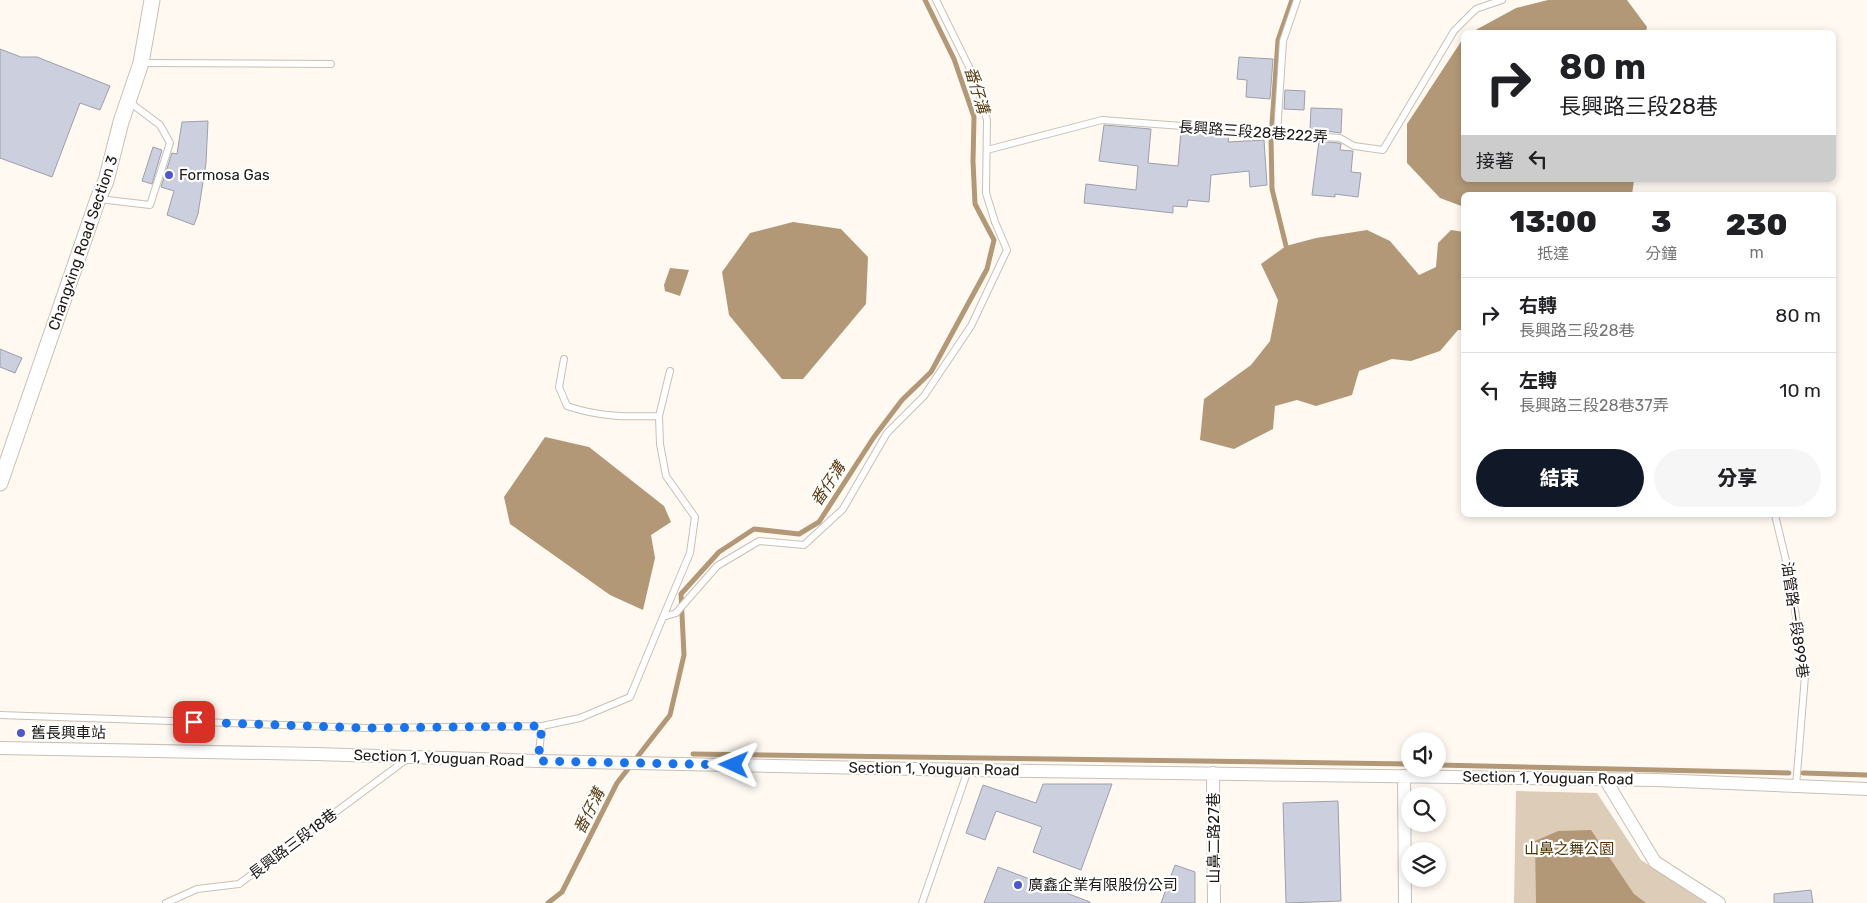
<!DOCTYPE html>
<html lang="zh-TW">
<meta charset="utf-8">
<style>
body{margin:0;font-family:Rubik,"Noto Sans TC",sans-serif;background:#f6f6f6;color:#202124;height:100vh;display:flex;flex-direction:column;font-size:19px;white-space:nowrap}
*{box-sizing:border-box;margin:0}
p{font-size:16px;color:#757577}
.icon{flex:none;width:28px;height:28px;fill:none;stroke:currentColor;stroke-width:2;stroke-linecap:round;stroke-linejoin:round}
.map{position:relative;flex:1;overflow:hidden}
.side{position:absolute;left:1461px;top:192px;width:375px;height:325px;display:flex;flex-direction:column;background:#fff;border-radius:8px;box-shadow:0 2px 8px #0003}
.side>*{flex:none}
.banner{position:absolute;left:1461px;top:30px;width:375px;height:152px;border-radius:8px;box-shadow:0 2px 8px #0003;background:#fff;color:#202124;overflow:hidden}
.tools{position:absolute;left:1401px;top:732px;display:grid;gap:10px}
.tools a{display:grid;place-items:center;width:45px;height:45px;border-radius:50%;background:#fff;box-shadow:0 2px 8px #0003;font-size:25px}
.pin{position:absolute;display:grid;place-items:center;width:42px;height:42px;color:#fff;margin:-21px;border-radius:10px;box-shadow:0 2px 8px #0006}
.me{position:absolute;width:55px;margin:-28px;rotate:271deg;stroke-linejoin:round;filter:drop-shadow(0 0 4px #0008)}
.turn{display:flex;align-items:center;gap:18px;height:105px;padding:0 15px;font-size:22px}
.turn .icon{width:65px;height:65px;stroke-width:2.5}
.turn b{display:block;font-size:35px;line-height:42px}
.then{display:flex;align-items:center;height:48px;padding:0 15px;background:#0003;gap:10px;font-size:19px}
.eta{display:flex;justify-content:space-evenly;align-items:center;height:85px;text-align:center}
.eta b{font-size:30px;font-weight:800;line-height:35px}
.primary-button{display:flex;gap:10px;margin-top:auto;padding:10px 15px}
.primary-button a{flex:1;height:58px;border-radius:30px;background:#111827;color:#fff;font-size:20px;font-weight:800;line-height:58px;text-align:center}
.primary-button a+a{background:#f6f6f6;color:#202124}
ul{padding:0;list-style:none}
li{display:flex;align-items:center;gap:15px;height:75px;padding:0 15px;border-top:1px solid #e0e0e0}
li div{flex:1}
li b{display:block;font-size:19px}
li em{font-style:normal}
.map>svg:first-child{display:block}
</style>
<div class="map">
<svg width="1867" height="903" viewBox="0 0 1867 903">
<rect width="100%" height="100%" fill="#fff9f2"/>
<!-- green -->
<path fill="#ddccb7" d="M 1516,791 L 1597,793 L 1641,860 L 1708,903 L 1514,903 Z"/>
<!-- water -->
<path fill="#b29877" d="M 1548,0 L 1627,0 L 1647,27 L 1646,32 L 1472,32 L 1516,8 Z
M 1464,37 L 1464,180 L 1634,180 L 1632,195 L 1464,195 L 1464,207 L 1440,198 L 1407,163 L 1407,124 Z
M 793,222 L 841,229 L 868,257 L 866,304 L 803,379 L 782,379 L 729,315 L 722,272 L 750,233 Z
M 1367,230 L 1390,241 L 1419,275 L 1436,267 L 1438,243 L 1451,230 L 1464,232 L 1464,330 L 1458,330 L 1440,351 L 1411,361 L 1392,359 L 1359,371 L 1352,395 L 1316,406 L 1297,400 L 1275,406 L 1273,429 L 1234,449 L 1200,440 L 1204,399 L 1251,365 L 1270,341 L 1278,300 L 1261,264 L 1286,246 L 1316,238 Z
M 670,268 L 689,270 L 680,296 L 665,291 L 664,285 Z
M 545,437 L 589,447 L 664,506 L 671,522 L 651,535 L 655,558 L 643,610 L 610,595 L 510,524 L 504,497 Z
M 1591,830 L 1634,894 L 1646,903 L 1536,903 L 1535,841 L 1558,831 Z"/>
<g fill="none" stroke-linecap="round" stroke-linejoin="round">
<!-- stream -->
<path stroke="#b29877" stroke-width="5" d="M 1286,246 L 1272,189 L 1271,138 L 1278,40 L 1292,0
M 693,754 L 1410,764
M 1438,765 L 1789,773
M 1803,773 L 1867,775
M 548,903 L 562,892 L 617,783 L 670,715 L 684,655 L 681,594 L 719,552 L 754,529 L 799,534 L 819,522 L 874,437 L 902,400 L 931,372 L 987,269 L 994,240 L 975,204 L 973,161 L 974,117 L 954,59 L 925,0"/>
</g>
<!-- building -->
<path fill="#cccfdd" stroke="#9c9fac" d="M 0,49 L 21,57 L 37,57 L 110,86 L 100,110 L 80,103 L 52,177 L 0,158 Z
M 1239,57 L 1273,59 L 1270,99 L 1246,97 L 1247,80 L 1237,79 Z
M 1285,90 L 1305,91 L 1304,110 L 1284,109 Z
M 1311,108 L 1342,109 L 1341,133 L 1310,129 Z
M 208,121 L 206,163 L 198,214 L 194,225 L 167,215 L 174,191 L 161,187 L 172,153 L 177,154 L 182,122 Z
M 1104,125 L 1151,129 L 1148,163 L 1178,166 L 1181,131 L 1229,135 L 1228,142 L 1264,140 L 1267,185 L 1250,187 L 1249,171 L 1211,175 L 1209,202 L 1188,200 L 1187,207 L 1173,206 L 1173,213 L 1084,203 L 1086,184 L 1136,190 L 1138,166 L 1099,161 Z
M 1319,141 L 1338,143 L 1341,144 L 1340,150 L 1353,151 L 1351,172 L 1361,173 L 1358,197 L 1335,194 L 1335,197 L 1312,195 Z
M 153,147 L 162,150 L 152,184 L 142,181 Z
M 0,349 L 22,358 L 15,373 L 0,367 Z
M 1043,784 L 1112,784 L 1081,870 L 1033,852 L 1042,827 L 996,811 L 985,840 L 966,833 L 983,785 L 1036,803 Z
M 1338,801 L 1341,901 L 1286,903 L 1283,803 Z
M 1175,865 L 1195,872 L 1195,903 L 1161,903 Z
M 998,867 L 1090,902 L 1090,903 L 984,903 Z
M 1811,890 L 1813,903 L 1774,903 L 1774,894 Z"/>
<g fill="none" stroke-linecap="round" stroke-linejoin="round">
<defs>
<path id="service" d="M 141,63 L 331,64
M 1277,133 L 1283,41 L 1297,0
M 987,150 L 1102,120 L 1340,138 L 1354,146 L 1383,150 L 1454,31 L 1476,9 L 1502,0
M 99,199 L 150,205 L 170,143 L 160,125 L 128,101
M 564,359 L 559,387 L 567,406 C 599,417 626,417 659,416 L 660,444 L 666,476 L 695,517 L 690,553 L 663,617
M 659,416 L 670,371
M 1775,515 L 1790,577 L 1805,676 L 1796,786
M 0,715 L 365,728 L 542,726
M 538,761 L 542,726 L 580,718 L 630,697 L 663,617 L 676,613 L 717,566 L 759,541 L 804,545 L 843,509 L 887,433 L 924,396 L 971,326 L 1007,250 L 995,222 L 986,193 L 987,120 L 975,79 L 936,0
M 166,903 L 197,889 L 239,884 L 407,759
M 922,903 L 968,770"/>
<path id="minor" d="M 0,748 L 315,754 L 538,761 L 968,770 L 1657,780 L 1867,789
M 1213,773 L 1214,903
M 1404,776 L 1405,903
M 1605,779 L 1655,862 L 1719,903"/>
<path id="tertiary" d="M 0,483 L 98,199 L 106,181 L 121,122 L 141,63 L 152,0"/>
</defs>
<!-- service casing -->
<use href="#service" stroke="#c9c0b5" stroke-width="8"/>
<!-- minor casing -->
<use href="#minor" stroke="#c9c0b5" stroke-width="14"/>
<!-- tertiary casing -->
<use href="#tertiary" stroke="#c9c0b5" stroke-width="17"/>
<!-- service -->
<use href="#service" stroke="#fff" stroke-width="6"/>
<!-- minor -->
<use href="#minor" stroke="#fff" stroke-width="12"/>
<!-- tertiary -->
<use href="#tertiary" stroke="#fff" stroke-width="15"/>
</g>
<g fill="none" stroke-linecap="round" stroke-linejoin="round">
<!-- route -->
<path stroke="#1a73e8" stroke-width="9" stroke-dasharray="0 16.2" d="M 194,722 L 365,728 L 542,726 L 538,761 L 734,765"/>
</g>
<!-- markers -->
<g fill="#5057cd" stroke="#fff" stroke-width="2">
<circle cx="169" cy="175" r="5"/>
<circle cx="21" cy="733" r="5"/>
<circle cx="1018" cy="885" r="5"/>
</g>
<g text-anchor="middle" dominant-baseline="central" stroke-width="4.5" stroke-linejoin="round" paint-order="stroke">
<!-- street labels -->
<g font-size="15" fill="#1c1915" stroke="#fff">
<text transform="translate(1253 132) rotate(4)">長興路三段28巷222弄</text>
<text transform="translate(83 243) rotate(-71)">Changxing Road Section 3</text>
<text transform="translate(1795 620) rotate(82)">油管路一段899巷</text>
<text transform="translate(439 758) rotate(2)">Section 1, Youguan Road</text>
<text transform="translate(934 769) rotate(1)">Section 1, Youguan Road</text>
<text transform="translate(1548 778) rotate(1)">Section 1, Youguan Road</text>
<text transform="translate(1214 838) rotate(-90)">山鼻二路27巷</text>
<text transform="translate(293 844) rotate(-37)">長興路三段18巷</text>
</g>
<!-- poi labels -->
<g font-size="15" fill="#1c1915" stroke="#fff" text-anchor="start">
<text x="179" y="175">Formosa Gas</text>
<text x="31" y="733">舊長興車站</text>
<text x="1028" y="885">廣鑫企業有限股份公司</text>
</g>
<!-- park labels -->
<g font-size="15" fill="#4d3104" stroke="#fff">
<text x="1569" y="849">山鼻之舞公園</text>
</g>
<!-- water labels -->
<g font-size="16" font-style="italic" fill="#5a3d14" stroke="#fff">
<text transform="translate(977 90) rotate(73)">番仔溝</text>
<text transform="translate(828 484) rotate(-57)">番仔溝</text>
<text transform="translate(589 811) rotate(-63)">番仔溝</text>
</g>
</g>
</svg>
<div class="tools">
<a><svg class="icon" aria-label="sound" viewBox="0 0 24 24"><path d="M4 9h4l5-4v14l-5-4H4zM17 9q2 3 0 6"/></svg></a>
<a><svg class="icon" aria-label="search" viewBox="0 0 24 24"><circle cx="10" cy="10" r="6"/><path d="M15 15l6 6"/></svg></a>
<a><svg class="icon" aria-label="layers" viewBox="0 0 24 24"><path d="M12 4l9 5-9 5-9-5zM3 14l9 5 9-5"/></svg></a>
</div>
<div class="pin" style="left:194px;top:722px;background:#d93025"><svg class="icon" aria-label="arrive" viewBox="0 0 24 24"><path d="M6 21V4h12l-3 4 3 4H6"/></svg></div>
<svg class="me" style="left:734px;top:765px" viewBox="-20 -20 40 40"><path d="M0-17L14 15 0 8-14 15z" fill="#1a73e8" stroke="#fff" stroke-width="4"/></svg>
<div class="banner">
<div class="turn"><svg class="icon" aria-label="right" viewBox="0 0 24 24"><path d="M7 20v-9h11M14 6l5 5-5 5"/></svg><div><b>80 m</b>長興路三段28巷</div></div>
<div class="then">接著<svg class="icon" aria-label="left" viewBox="0 0 24 24"><path d="M17 20v-9H6M10 6l-5 5 5 5"/></svg></div>
</div>
<section class="side">
<div class="eta">
<div><b>13:00</b><p>抵達</p></div>
<div><b>3</b><p>分鐘</p></div>
<div><b>230</b><p>m</p></div>
</div>
<ul>
<li><svg class="icon" aria-label="right" viewBox="0 0 24 24"><path d="M7 20v-9h11M14 6l5 5-5 5"/></svg><div><b>右轉</b><p>長興路三段28巷</p></div><em>80 m</em></li>
<li><svg class="icon" aria-label="left" viewBox="0 0 24 24"><path d="M17 20v-9H6M10 6l-5 5 5 5"/></svg><div><b>左轉</b><p>長興路三段28巷37弄</p></div><em>10 m</em></li>
</ul>
<div class="primary-button"><a>結束</a><a>分享</a></div>
</section>
</div>
